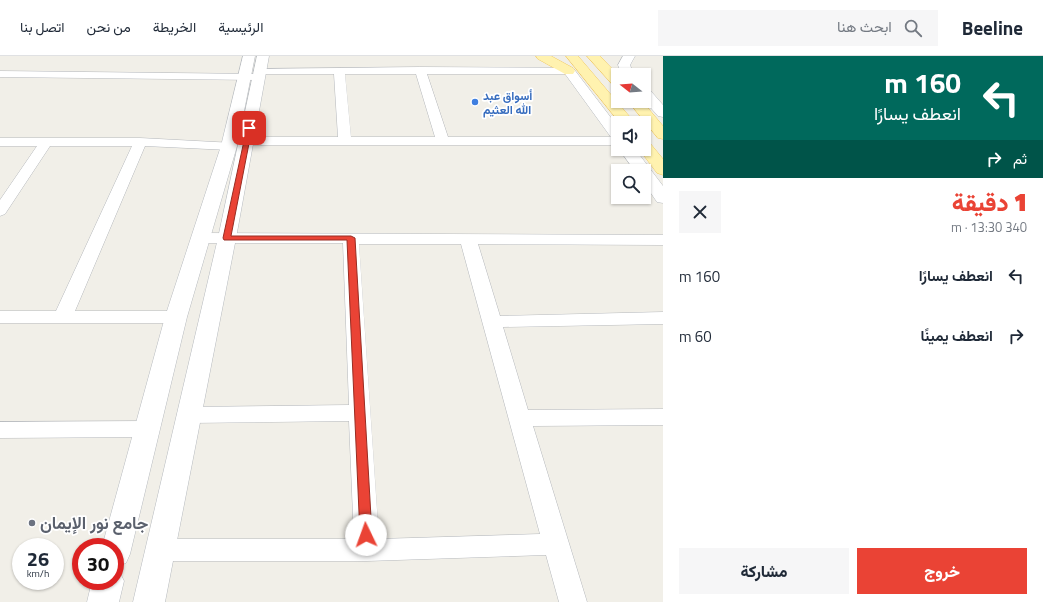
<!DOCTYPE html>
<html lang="ar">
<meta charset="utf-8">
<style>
body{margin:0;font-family:"Titillium Web",Vazirmatn,sans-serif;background:#f6f6f7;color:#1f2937;direction:rtl;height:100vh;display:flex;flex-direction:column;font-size:15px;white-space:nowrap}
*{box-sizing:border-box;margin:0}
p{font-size:13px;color:#747a83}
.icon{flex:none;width:22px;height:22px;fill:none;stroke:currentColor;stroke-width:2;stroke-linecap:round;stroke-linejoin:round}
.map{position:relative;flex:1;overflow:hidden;direction:ltr}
.details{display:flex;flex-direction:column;background:#fff;width:380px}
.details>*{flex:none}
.top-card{background:#00695c;color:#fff;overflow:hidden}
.needle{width:26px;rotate:287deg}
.fabs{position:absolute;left:611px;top:12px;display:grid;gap:8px}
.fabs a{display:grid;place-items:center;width:40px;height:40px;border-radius:0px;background:#fff;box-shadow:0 1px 3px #0004;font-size:20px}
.speed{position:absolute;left:12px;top:482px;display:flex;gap:8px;font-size:20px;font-weight:700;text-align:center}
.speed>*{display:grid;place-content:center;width:52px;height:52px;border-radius:50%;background:#fff;box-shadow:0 1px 3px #0004;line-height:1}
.speed small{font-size:10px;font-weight:400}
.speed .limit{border:6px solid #d22;background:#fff;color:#111}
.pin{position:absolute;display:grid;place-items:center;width:34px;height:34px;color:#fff;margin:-17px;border-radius:8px;box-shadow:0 2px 6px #0006}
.me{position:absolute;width:44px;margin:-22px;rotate:357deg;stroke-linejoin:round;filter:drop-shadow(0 0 3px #0008)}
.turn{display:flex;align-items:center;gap:14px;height:84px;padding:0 16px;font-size:18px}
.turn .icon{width:52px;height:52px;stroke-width:2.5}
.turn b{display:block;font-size:28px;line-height:34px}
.then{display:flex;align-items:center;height:38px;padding:0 16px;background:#0003;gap:8px;font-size:15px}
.round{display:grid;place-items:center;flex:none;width:42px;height:42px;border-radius:0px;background:#f6f6f7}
.summary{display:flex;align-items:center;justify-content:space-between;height:68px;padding:0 16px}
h1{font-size:24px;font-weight:800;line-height:30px;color:#ea4335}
.button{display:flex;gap:8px;margin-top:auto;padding:8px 16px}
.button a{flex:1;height:46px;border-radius:0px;background:#ea4335;color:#fff;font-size:16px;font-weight:800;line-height:46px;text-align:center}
.button a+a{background:#f6f6f7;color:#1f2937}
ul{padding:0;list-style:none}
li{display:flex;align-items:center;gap:12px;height:60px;padding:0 16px}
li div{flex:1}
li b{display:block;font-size:15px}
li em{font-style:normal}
header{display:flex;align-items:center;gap:24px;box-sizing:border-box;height:56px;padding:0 20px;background:#fff;border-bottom:1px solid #e0e1e3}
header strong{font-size:19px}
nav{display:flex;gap:22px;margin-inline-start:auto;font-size:14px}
.search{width:280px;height:36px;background:#f6f6f7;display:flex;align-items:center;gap:10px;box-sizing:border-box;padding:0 14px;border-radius:0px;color:#747a83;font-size:15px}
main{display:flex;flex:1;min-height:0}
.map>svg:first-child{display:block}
</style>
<header>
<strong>Beeline</strong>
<div class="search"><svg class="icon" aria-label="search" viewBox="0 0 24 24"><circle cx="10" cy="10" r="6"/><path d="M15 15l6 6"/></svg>ابحث هنا</div>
<nav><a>الرئيسية</a><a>الخريطة</a><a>من نحن</a><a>اتصل بنا</a></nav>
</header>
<main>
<section class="details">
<div class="top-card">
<div class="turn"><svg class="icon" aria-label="left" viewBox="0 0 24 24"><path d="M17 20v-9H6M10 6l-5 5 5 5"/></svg><div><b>160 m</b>انعطف يسارًا</div></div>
<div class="then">ثم<svg class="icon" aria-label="right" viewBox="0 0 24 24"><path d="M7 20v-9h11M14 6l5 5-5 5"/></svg></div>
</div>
<div class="summary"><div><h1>1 دقيقة</h1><p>340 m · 13:30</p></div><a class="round"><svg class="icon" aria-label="close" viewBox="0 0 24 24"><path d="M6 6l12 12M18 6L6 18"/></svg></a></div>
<ul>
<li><svg class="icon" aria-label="left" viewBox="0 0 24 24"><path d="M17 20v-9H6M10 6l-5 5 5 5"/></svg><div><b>انعطف يسارًا</b></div><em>160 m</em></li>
<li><svg class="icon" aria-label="right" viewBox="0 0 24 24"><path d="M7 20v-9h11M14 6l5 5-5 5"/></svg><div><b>انعطف يمينًا</b></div><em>60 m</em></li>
</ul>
<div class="button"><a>خروج</a><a>مشاركة</a></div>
</section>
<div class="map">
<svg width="663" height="546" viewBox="0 0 663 546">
<rect width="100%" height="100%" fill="#f1efe8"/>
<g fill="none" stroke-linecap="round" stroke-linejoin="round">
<defs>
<path id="street" d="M 420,11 L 569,12 L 574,15 L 569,18 L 427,18 L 448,81 L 618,81 L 618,89 L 246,89 L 241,88 L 240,85 L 241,82 L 246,81 L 338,81 L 334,18 L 261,18 L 256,15 L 257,13 ZM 345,18 L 416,18 L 435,81 L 351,81 Z
M 0,15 L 259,18 L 264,21 L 259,24 L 0,21 Z
M 0,82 L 140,82 L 234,87 L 236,90 L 234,93 L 229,94 L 145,90 L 75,255 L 176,255 L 183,257 L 185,261 L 183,265 L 176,267 L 0,267 L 0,255 L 56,255 L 132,90 L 50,90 L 5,158 L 0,160 L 0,144 L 37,90 L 0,90 Z
M 201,177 L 663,179 L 663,189 L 478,188 L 500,260 L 663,256 L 663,268 L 503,271 L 528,354 L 663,353 L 663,369 L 533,370 L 587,546 L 559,546 L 546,499 L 367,505 L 160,505 L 151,502 L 147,494 L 151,486 L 160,483 L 354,483 L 349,365 L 188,367 L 180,364 L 177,359 L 180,354 L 188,351 L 349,349 L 343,187 L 201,187 L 195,185 L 193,182 L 195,179 ZM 359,188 L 461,188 L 540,478 L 379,483 Z
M 148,365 L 156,367 L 159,373 L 156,379 L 148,381 L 0,382 L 0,366 Z"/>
<path id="secondary" d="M 243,0 L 255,0 L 237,90 L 187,261 L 130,498 L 126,507 L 115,511 L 115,491 L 102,491 L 165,261 L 221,90 Z
M 257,0 L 269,0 L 236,182 L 165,546 L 133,546 L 218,182 Z
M 623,0 L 635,0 L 630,9 L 634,19 L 622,19 L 618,9 Z
M 569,11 L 573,12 L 618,71 L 618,85 L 613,84 L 563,15 L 565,12 Z
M 644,32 L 649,33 L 663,49 L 663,61 L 658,60 L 644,44 Z
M 619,93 L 635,93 L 663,130 L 663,147 L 657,146 L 644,127 L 644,115 L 635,115 Z
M 115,514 L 119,515 L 124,525 L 119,546 L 87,546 L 92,525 L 115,525 Z"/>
<path id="primary" d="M 536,0 L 551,0 L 573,12 L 575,15 L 573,18 L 565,18 L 538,3 Z
M 566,0 L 578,0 L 635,67 L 620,67 Z
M 587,0 L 600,0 L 618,19 L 618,30 L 613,29 Z
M 628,45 L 642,45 L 663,70 L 663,83 L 658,82 Z
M 644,84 L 649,86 L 663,103 L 663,119 L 657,117 L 639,93 L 644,93 Z"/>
</defs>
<!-- street casing -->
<use href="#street" stroke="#b5b8bc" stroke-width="1"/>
<!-- secondary casing -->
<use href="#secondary" stroke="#b6babf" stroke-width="1"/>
<!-- primary casing -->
<use href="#primary" stroke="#f2c960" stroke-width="1"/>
<!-- street -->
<use href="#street" fill="#fff" fill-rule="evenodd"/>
<!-- secondary -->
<use href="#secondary" fill="#fff" fill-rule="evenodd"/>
<!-- primary -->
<use href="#primary" fill="#fff2af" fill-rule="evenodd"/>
</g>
<!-- route -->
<path fill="#ea4335" stroke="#982c22" d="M 247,71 L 252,72 L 231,180 L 351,180 L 355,182 L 372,479 L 370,483 L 366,484 L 361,483 L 360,479 L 347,184 L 224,184 L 223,182 Z"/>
<!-- markers -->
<circle fill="#3f7fe0" stroke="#fff" stroke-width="1.5" cx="475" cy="46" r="4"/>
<circle fill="#6b7280" stroke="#fff" stroke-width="1.5" cx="32" cy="467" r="4"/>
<g text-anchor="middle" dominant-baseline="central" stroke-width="3.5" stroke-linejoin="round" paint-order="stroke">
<!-- far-shop labels -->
<g font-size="12" font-weight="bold" fill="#366cbe" stroke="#fff" text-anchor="start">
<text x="483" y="39">أسواق عبد<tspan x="483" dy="14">الله العثيم</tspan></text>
</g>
<!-- near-worship labels -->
<g font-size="17" font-weight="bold" fill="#5b616d" stroke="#fff" text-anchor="start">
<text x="40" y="467">جامع نور الإيمان</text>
</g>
</g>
</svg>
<div class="fabs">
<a><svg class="needle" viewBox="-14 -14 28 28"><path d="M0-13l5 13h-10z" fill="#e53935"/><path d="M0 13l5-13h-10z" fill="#747a83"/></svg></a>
<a><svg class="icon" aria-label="sound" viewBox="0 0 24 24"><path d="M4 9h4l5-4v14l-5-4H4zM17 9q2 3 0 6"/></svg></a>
<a><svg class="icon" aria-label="search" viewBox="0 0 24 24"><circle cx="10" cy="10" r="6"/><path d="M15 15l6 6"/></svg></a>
</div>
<div class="speed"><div>26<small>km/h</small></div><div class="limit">30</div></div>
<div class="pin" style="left:249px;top:72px;background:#d93025"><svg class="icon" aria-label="arrive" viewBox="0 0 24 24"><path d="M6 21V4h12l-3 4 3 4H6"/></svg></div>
<svg class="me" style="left:366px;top:479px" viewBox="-20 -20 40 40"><circle r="19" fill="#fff"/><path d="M0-13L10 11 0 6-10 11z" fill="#ea4335"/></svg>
</div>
</main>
